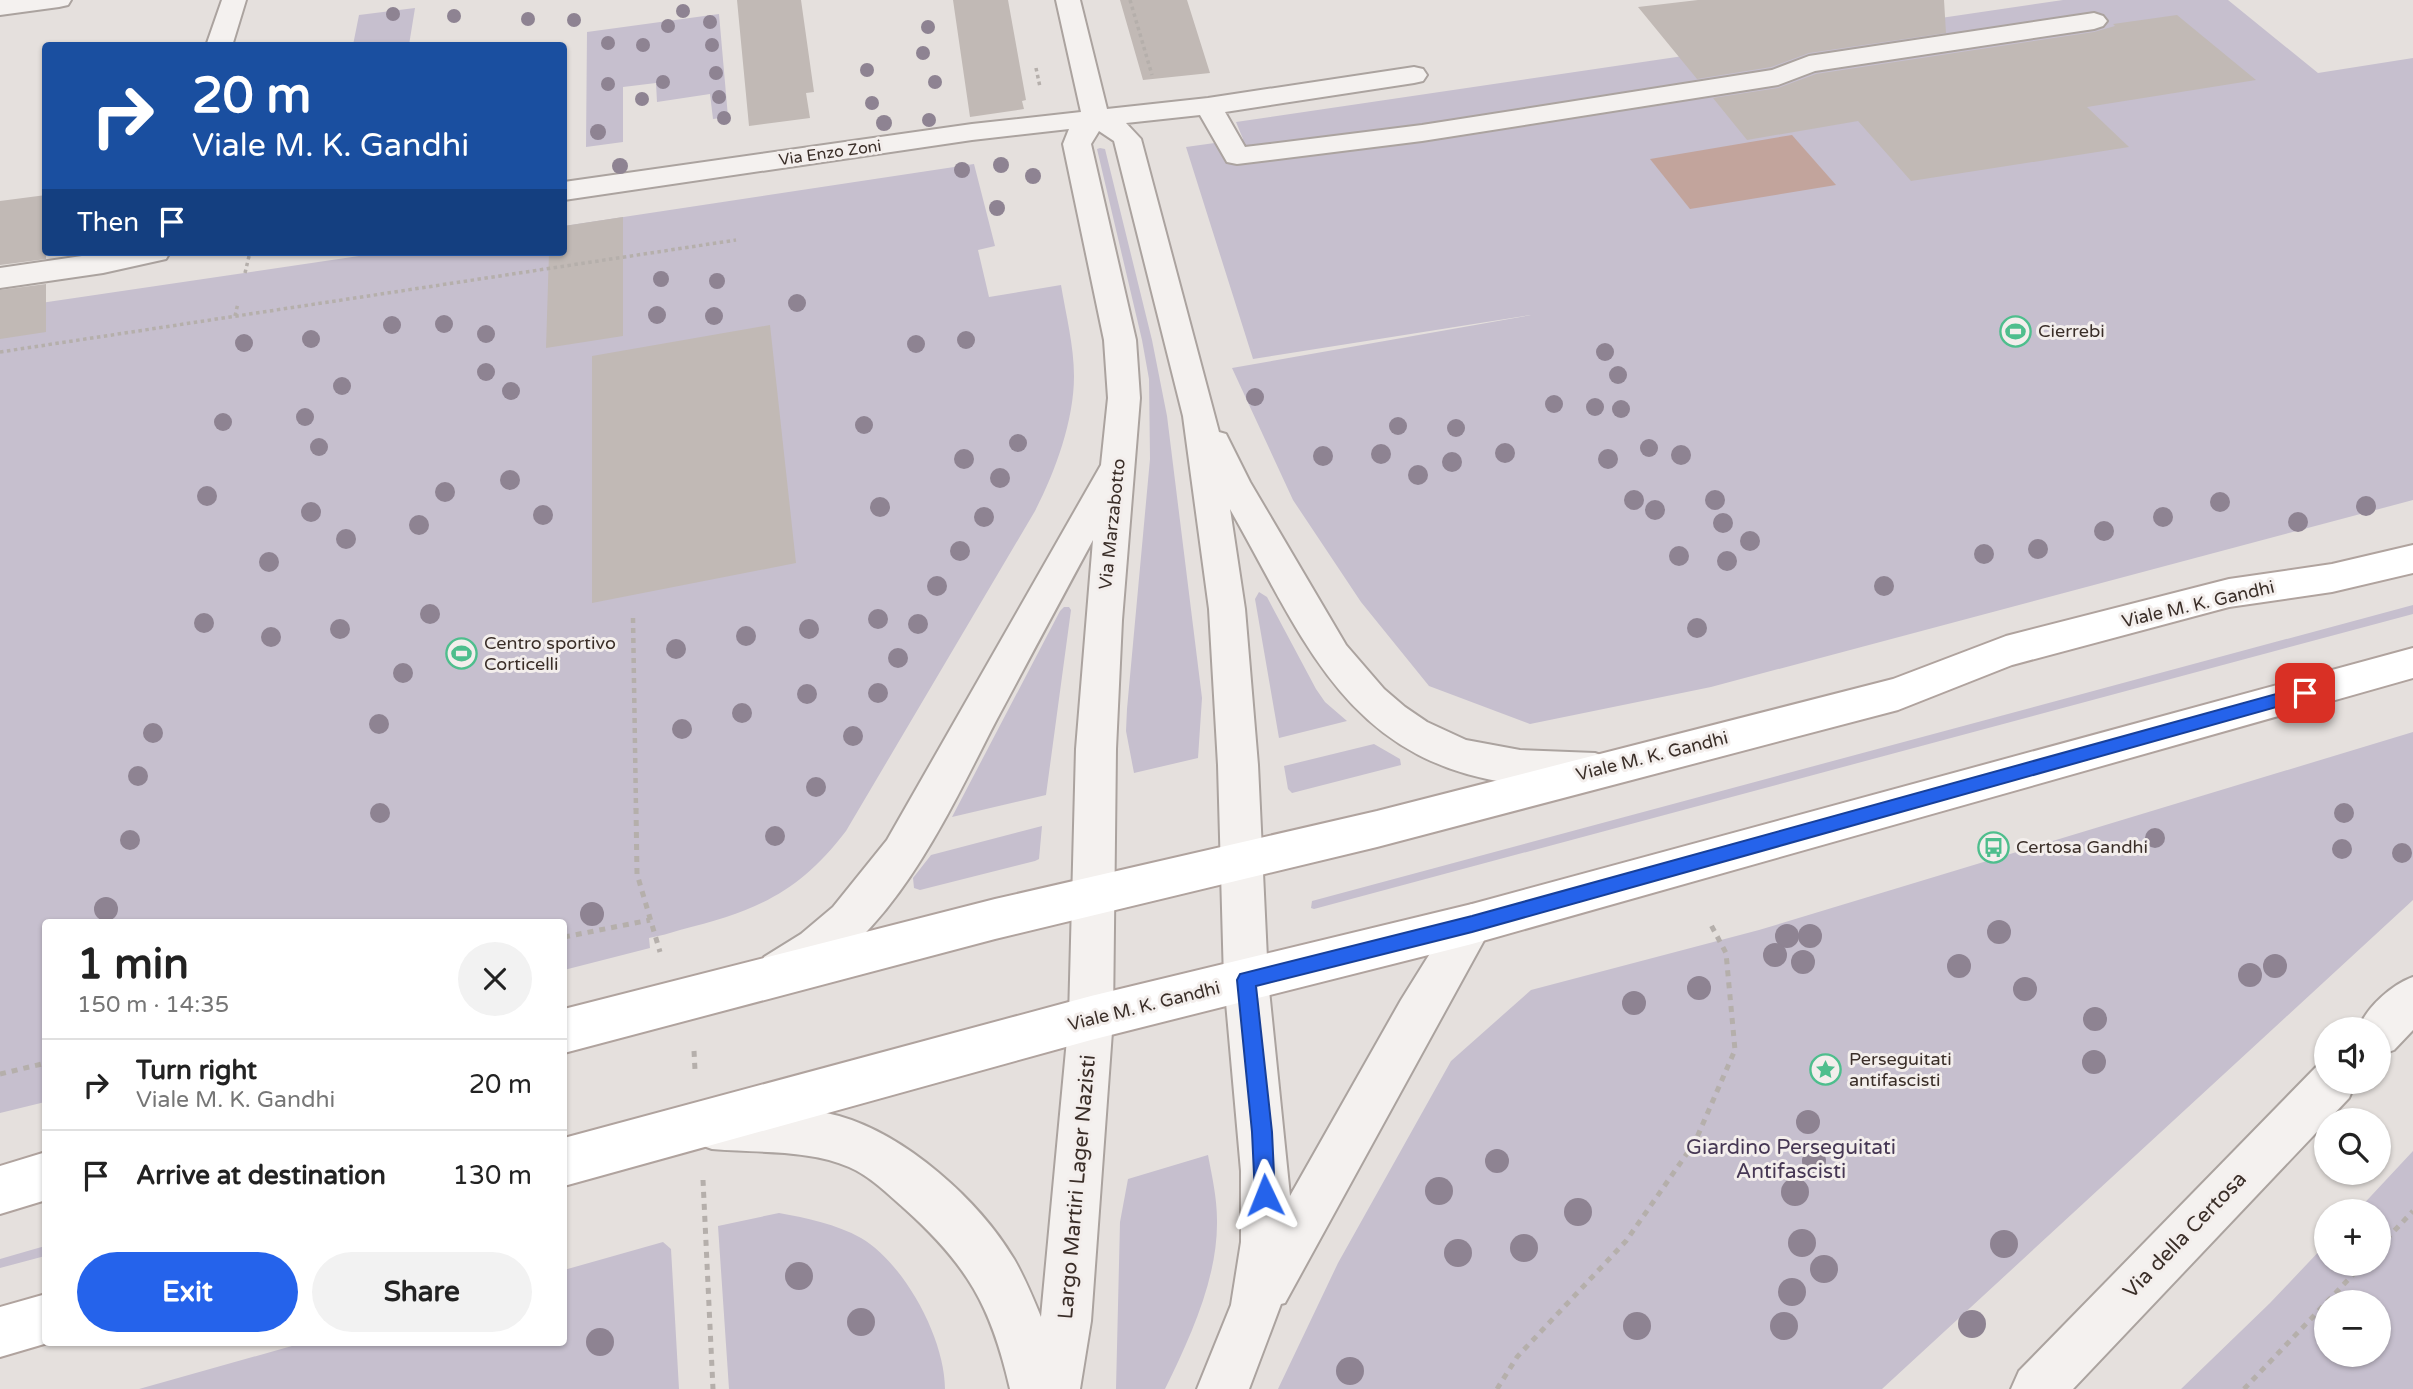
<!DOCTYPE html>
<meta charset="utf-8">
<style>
body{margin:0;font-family:"Varela Round",sans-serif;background:#f2f2f2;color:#222;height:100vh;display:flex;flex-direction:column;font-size:26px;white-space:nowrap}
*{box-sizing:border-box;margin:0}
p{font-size:23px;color:#767676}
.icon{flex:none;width:38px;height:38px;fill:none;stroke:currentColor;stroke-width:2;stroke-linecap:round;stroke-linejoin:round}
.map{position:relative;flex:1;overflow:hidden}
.details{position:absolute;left:42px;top:919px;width:525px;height:427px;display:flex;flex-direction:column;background:#fff;border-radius:7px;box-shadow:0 2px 5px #0004}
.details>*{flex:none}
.top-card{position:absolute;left:42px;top:42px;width:525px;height:214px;border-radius:7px;box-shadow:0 2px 5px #0004;background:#1a4fa0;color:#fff;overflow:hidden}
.buttons{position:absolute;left:2314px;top:1017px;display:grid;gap:14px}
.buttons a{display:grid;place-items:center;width:77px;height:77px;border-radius:50%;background:#fff;box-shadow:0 2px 5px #0004;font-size:35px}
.pin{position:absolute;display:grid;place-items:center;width:60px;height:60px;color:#fff;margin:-30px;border-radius:14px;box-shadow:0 4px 10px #0006}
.me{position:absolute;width:77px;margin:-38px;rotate:358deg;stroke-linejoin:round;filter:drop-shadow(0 0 5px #0008)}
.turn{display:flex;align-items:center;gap:24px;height:147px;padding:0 35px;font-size:32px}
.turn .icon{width:91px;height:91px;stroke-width:2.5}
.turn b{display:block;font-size:49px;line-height:60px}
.then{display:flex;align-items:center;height:66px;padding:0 35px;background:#0003;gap:14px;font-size:26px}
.round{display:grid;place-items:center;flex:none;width:74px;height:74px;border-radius:37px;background:#f2f2f2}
.summary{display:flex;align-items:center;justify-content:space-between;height:119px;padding:0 35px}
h1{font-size:42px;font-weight:700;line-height:52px}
.action{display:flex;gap:14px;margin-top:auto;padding:14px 35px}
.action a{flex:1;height:80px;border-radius:42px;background:#2563eb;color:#fff;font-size:28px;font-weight:700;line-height:80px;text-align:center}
.action a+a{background:#f2f2f2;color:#222}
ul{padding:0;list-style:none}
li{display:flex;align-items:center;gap:21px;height:91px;padding:0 35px;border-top:2px solid #e0e0e0}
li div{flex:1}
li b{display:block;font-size:26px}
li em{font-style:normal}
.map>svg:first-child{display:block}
</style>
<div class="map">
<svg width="2413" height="1389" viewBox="0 0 2413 1389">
<rect width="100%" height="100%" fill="#e5e0dd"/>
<!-- green -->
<path fill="#c6bfce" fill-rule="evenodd" d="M 2063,0 L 2228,0 L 2318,73 L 2413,58 L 2413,500 L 1711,687 L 1530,724 L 1429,686 L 1361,602 L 1293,500 L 1232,368 L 1531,315 L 1253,359 L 1186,147 L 1243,139 L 1236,122 Z
M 415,8 L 409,45 L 353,45 L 359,15 Z
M 719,14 L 728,117 L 713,119 L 710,94 L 657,102 L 656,83 L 623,87 L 623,142 L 586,147 L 587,32 Z
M 1100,148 L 1105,149 L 1152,340 L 1167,416 L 1202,698 L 1198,758 L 1134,773 L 1126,731 L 1127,709 L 1150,459 L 1149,379 L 1142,340 L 1097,149 Z
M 974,164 L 995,246 L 978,250 L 989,297 L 1061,285 C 1066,315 1074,346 1074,376 C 1074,421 1055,472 1035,511 L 846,831 C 798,894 755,911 680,930 C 670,933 660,936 649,938 L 650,948 L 564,970 L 564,922 L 46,922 L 45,1102 L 0,1113 L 0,309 L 386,252 L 564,252 L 564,226 Z
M 1259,592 L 1267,597 L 1316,689 L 1325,702 L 1347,721 L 1279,738 L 1255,599 Z
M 2413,605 L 2413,614 L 1314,909 L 1311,908 L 1312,901 Z
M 1064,607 L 1069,607 L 1071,610 L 1046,795 L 952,817 L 1060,611 Z
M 2413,732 L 2413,900 L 1882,1389 L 1278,1389 L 1338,1263 L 1451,1061 L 1531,990 L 1759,930 Z
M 1374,744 L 1400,759 L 1401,765 L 1292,793 L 1288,789 L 1284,766 Z
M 1042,826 L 1039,859 L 1035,861 L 920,890 L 914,888 L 913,878 L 931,855 Z
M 2413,1151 L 2413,1389 L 2181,1389 L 2270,1303 L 2326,1244 L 2326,1264 L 2378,1264 L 2378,1211 L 2357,1211 ZM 2326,1302 L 2378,1302 L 2378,1354 L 2326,1354 Z
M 1208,1155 C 1212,1176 1217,1198 1217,1220 C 1218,1278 1190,1338 1165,1389 L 1116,1389 L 1120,1222 L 1128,1179 Z
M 779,1213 C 807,1218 836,1224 861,1238 C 905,1264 945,1339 945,1389 L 729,1389 L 718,1226 Z
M 663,1242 L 671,1249 L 679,1389 L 139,1389 L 306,1342 L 564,1342 L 564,1270 Z
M 45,1246 L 45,1256 L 0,1268 L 0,1259 Z"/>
<!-- water -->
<path fill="#c2a49c" d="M 1792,135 L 1836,185 L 1690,209 L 1650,159 Z"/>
<!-- building -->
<path fill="#c1b9b5" d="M 737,0 L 801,0 L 814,92 L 806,93 L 810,118 L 749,126 Z
M 953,0 L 1008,0 L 1026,100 L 1022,101 L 1024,109 L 970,117 Z
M 1120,0 L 1187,0 L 1210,73 L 1143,80 Z
M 1698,0 L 1944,0 L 1946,33 L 1809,53 L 1771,67 L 1697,79 L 1638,7 Z
M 2177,15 L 2256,80 L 2087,107 L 2129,147 L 1911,181 L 1858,121 L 1747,140 L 1713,98 L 1778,88 L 1816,74 L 2094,32 L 2115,26 L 2113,24 Z
M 46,195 L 46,259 L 0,265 L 0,201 Z
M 623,217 L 623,336 L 546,348 L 549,252 L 564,252 L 564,226 Z
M 46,284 L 46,332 L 0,339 L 0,290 Z
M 770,325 L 796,563 L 592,603 L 592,356 Z"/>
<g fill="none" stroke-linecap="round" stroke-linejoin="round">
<defs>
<path id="minor" d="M 0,0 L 71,0 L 68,5 L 59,7 L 0,15 Z
M 222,0 L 246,0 L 232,46 L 206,46 Z
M 1056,0 L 1080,0 L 1107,109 L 1208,98 L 1414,67 L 1423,69 L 1427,75 L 1423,81 L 1414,83 L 1225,112 L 1245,147 L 1422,125 L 1772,70 L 1809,56 L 2094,13 L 2103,16 L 2107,21 L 2103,26 L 2094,29 L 1815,71 L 1778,85 L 1422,141 L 1237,164 L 1227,162 L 1200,115 L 1126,123 L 1141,139 L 1219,432 L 1226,434 L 1250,482 L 1346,645 L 1384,689 L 1405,707 L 1427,722 L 1466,740 L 1520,750 L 1595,753 L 1609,758 L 1615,770 L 1609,782 C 1580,793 1540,787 1509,783 C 1345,759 1303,637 1230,509 L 1245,609 L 1258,765 L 1268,980 L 1290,1196 L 1401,1000 L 1457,910 L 1472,904 L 1487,910 L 1493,924 L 1285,1303 L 1281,1304 L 1249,1389 L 1197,1389 L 1231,1305 L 1241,1242 L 1241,1171 L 1224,980 L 1218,765 L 1209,609 L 1183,416 L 1114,141 L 1099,131 L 1091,144 L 1136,340 L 1140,398 L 1122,620 L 1116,749 L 1113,1018 L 1091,1321 L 1080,1389 L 1010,1389 C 991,1306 968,1266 905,1209 C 888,1194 870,1176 849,1167 C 809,1149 755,1153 712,1149 L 695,1143 L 689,1126 L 695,1109 L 712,1103 C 754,1106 798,1105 839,1116 C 906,1135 979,1200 1014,1259 C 1025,1278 1033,1298 1041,1317 L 1069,1018 L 1076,749 L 1093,540 C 1061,599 1029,659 997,719 C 947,815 889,950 780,993 L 764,987 L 758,972 L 764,957 L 801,934 L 833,907 L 887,840 L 1101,465 L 1108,398 L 1104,340 L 1063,144 L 1069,129 L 972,140 L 564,200 L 564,182 L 972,124 L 1081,112 Z
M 109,252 L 170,252 L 166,259 L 103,273 L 0,288 L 0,268 Z
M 2413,977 L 2413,1030 L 2394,1050 L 2378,1056 L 2378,1029 L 2358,1029 C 2367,1007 2391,985 2413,977 Z
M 2326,1062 L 2326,1082 L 2356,1082 L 2349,1098 L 2073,1389 L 2011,1389 L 2019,1371 L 2317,1066 Z"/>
<path id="major" d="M 2413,545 L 2413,573 L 2332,592 L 2229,607 L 2012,665 L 1898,710 L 1377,847 L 995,939 L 564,1053 L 564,1009 L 995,899 L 1377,811 L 1893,679 L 2006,636 L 2229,579 L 2332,564 Z
M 2413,648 L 2413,678 L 1472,944 L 1091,1040 L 564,1186 L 564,1138 L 1091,996 L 1472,904 Z
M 46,1152 L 46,1200 L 0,1214 L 0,1166 Z
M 46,1294 L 46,1342 L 51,1342 L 0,1357 L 0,1307 Z"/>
</defs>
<!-- minor casing -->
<use href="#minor" stroke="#aba39f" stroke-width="4"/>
<!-- major casing -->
<use href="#major" stroke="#b0a39e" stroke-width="4"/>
<!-- path-far2 -->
<path stroke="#b5afab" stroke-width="3.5" stroke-dasharray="3.5 3.5" stroke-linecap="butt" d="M 1130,0 L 1152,75
M 1036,68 L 1040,87
M 245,273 L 250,252
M 235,316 L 238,303
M 0,352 L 736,240"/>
<!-- path-far1 -->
<path stroke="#b5afab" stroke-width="4.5" stroke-dasharray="5 5" stroke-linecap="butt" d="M 633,618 L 636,810"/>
<!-- path -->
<path stroke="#b5afab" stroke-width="5" stroke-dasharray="6 6" stroke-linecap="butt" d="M 636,808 L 637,874 L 660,952
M 564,937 L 650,920
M 694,1051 L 695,1070
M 0,1074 L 46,1063
M 703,1180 L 713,1389
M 2378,1248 L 2413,1211
M 2327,1302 L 2363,1264
M 1497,1389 L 1517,1357 L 1626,1241 L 1695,1142 L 1735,1050 L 1726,953 L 1710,923
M 2244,1389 L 2326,1303"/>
<!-- minor -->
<use href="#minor" fill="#f4f1ef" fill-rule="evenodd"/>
<!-- major -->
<use href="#major" fill="#fff" fill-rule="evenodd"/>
</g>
<!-- trees -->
<g fill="#8e8392">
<circle cx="683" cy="11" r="7"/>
<circle cx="393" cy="14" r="7"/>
<circle cx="454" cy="16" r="7"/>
<circle cx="528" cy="19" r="7"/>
<circle cx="574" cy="20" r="7"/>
<circle cx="710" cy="22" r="7"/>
<circle cx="668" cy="26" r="7"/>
<circle cx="928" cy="27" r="7"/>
<circle cx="608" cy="43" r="7"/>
<circle cx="643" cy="45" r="7"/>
<circle cx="712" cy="45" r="7"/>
<circle cx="923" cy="53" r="7"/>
<circle cx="867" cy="70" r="7"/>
<circle cx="716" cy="73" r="7"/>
<circle cx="663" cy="82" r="7"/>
<circle cx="935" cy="82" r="7"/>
<circle cx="608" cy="84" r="7"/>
<circle cx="719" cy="97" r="7"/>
<circle cx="642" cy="99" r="7"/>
<circle cx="872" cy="103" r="7"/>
<circle cx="724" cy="118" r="7"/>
<circle cx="929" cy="120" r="7"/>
<circle cx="884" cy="123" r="8"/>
<circle cx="598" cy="132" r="8"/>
<circle cx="1001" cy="165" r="8"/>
<circle cx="620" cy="166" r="8"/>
<circle cx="962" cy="170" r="8"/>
<circle cx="1033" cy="176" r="8"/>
<circle cx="997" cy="208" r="8"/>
<circle cx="661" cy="279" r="8"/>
<circle cx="717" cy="281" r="8"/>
<circle cx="797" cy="303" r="9"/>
<circle cx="657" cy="315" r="9"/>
<circle cx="714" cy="316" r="9"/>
<circle cx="444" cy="324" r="9"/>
<circle cx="392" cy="325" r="9"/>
<circle cx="486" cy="334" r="9"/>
<circle cx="311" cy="339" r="9"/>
<circle cx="966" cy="340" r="9"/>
<circle cx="244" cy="343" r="9"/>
<circle cx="916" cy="344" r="9"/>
<circle cx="1605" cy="352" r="9"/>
<circle cx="486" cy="372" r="9"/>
<circle cx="1618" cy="375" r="9"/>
<circle cx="342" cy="386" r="9"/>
<circle cx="511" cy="391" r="9"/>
<circle cx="1255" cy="397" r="9"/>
<circle cx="1554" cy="404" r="9"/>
<circle cx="1595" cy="407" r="9"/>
<circle cx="1621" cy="409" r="9"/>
<circle cx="305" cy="417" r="9"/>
<circle cx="223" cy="422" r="9"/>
<circle cx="864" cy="425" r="9"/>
<circle cx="1398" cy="426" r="9"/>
<circle cx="1456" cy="428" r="9"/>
<circle cx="1018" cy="443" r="9"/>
<circle cx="319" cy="447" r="9"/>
<circle cx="1649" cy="448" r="9"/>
<circle cx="1505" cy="453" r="10"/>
<circle cx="1381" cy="454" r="10"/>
<circle cx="1681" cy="455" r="10"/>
<circle cx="1323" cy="456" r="10"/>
<circle cx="964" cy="459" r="10"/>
<circle cx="1608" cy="459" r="10"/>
<circle cx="1452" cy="462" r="10"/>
<circle cx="1418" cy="475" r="10"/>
<circle cx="1000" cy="478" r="10"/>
<circle cx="510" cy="480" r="10"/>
<circle cx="445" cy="492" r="10"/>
<circle cx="207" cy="496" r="10"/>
<circle cx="1634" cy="500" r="10"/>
<circle cx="1715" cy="500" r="10"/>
<circle cx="2220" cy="502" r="10"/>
<circle cx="2366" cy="506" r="10"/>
<circle cx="880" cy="507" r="10"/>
<circle cx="1655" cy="510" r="10"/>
<circle cx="311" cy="512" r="10"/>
<circle cx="543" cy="515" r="10"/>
<circle cx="984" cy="517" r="10"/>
<circle cx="2163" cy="517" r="10"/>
<circle cx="2298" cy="522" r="10"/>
<circle cx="1723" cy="523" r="10"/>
<circle cx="419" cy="525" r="10"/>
<circle cx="2104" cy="531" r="10"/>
<circle cx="346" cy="539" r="10"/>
<circle cx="1750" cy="541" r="10"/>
<circle cx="2038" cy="549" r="10"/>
<circle cx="960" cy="551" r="10"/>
<circle cx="1984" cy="554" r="10"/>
<circle cx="1679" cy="556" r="10"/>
<circle cx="1727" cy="561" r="10"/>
<circle cx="269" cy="562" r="10"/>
<circle cx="937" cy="586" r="10"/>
<circle cx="1884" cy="586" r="10"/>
<circle cx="430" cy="614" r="10"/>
<circle cx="878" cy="619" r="10"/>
<circle cx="204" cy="623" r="10"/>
<circle cx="918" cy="624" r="10"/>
<circle cx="1697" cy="628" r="10"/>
<circle cx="340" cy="629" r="10"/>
<circle cx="809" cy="629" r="10"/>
<circle cx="746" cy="636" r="10"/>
<circle cx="271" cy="637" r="10"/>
<circle cx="676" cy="649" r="10"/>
<circle cx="898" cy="658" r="10"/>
<circle cx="403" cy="673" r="10"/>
<circle cx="878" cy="693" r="10"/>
<circle cx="807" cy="694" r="10"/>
<circle cx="742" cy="713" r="10"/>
<circle cx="379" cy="724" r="10"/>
<circle cx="682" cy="729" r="10"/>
<circle cx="153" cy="733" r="10"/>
<circle cx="853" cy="736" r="10"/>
<circle cx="138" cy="776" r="10"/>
<circle cx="816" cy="787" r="10"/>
<circle cx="380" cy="813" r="10"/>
<circle cx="2344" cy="813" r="10"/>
<circle cx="775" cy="836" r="10"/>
<circle cx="2155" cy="838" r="10"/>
<circle cx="130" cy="840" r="10"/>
<circle cx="2342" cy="849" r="10"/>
<circle cx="2402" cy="853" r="10"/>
<circle cx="106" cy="909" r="12"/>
<circle cx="592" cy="914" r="12"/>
<circle cx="1999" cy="932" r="12"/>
<circle cx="1787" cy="936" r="12"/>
<circle cx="1810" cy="936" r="12"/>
<circle cx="1775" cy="955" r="12"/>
<circle cx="1803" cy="962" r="12"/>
<circle cx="1959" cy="966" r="12"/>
<circle cx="2275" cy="966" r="12"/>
<circle cx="2250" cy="975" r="12"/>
<circle cx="1699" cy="988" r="12"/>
<circle cx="2025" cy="989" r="12"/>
<circle cx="1634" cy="1003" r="12"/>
<circle cx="2095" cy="1019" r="12"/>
<circle cx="2094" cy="1062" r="12"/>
<circle cx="1808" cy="1122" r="12"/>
<circle cx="1497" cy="1161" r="12"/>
<circle cx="1814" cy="1161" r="12"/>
<circle cx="1439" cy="1191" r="14"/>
<circle cx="1795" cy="1192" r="14"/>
<circle cx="1578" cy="1212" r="14"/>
<circle cx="1802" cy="1243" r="14"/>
<circle cx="2004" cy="1244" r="14"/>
<circle cx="1524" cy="1248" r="14"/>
<circle cx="1458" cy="1253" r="14"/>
<circle cx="1824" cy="1269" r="14"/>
<circle cx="799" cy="1276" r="14"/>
<circle cx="1792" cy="1292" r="14"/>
<circle cx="861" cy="1322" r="14"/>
<circle cx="1972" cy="1324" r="14"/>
<circle cx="1637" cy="1326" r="14"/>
<circle cx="1784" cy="1326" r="14"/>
<circle cx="600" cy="1342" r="14"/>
<circle cx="1350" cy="1371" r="14"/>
</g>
<!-- route -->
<path fill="#2563eb" stroke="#184099" stroke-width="2" d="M 2305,686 L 2311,688 L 2313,693 L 2311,697 L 2305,699 L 1472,932 L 1256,986 L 1272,1132 L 1275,1195 L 1272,1202 L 1265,1205 L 1258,1202 L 1255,1195 L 1252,1132 L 1237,980 L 1240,974 L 1472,916 Z"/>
<!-- icons -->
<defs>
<symbol id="stadium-ring" viewBox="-11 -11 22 22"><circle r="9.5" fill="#f3eeec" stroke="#4ebe8d" stroke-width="1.5"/><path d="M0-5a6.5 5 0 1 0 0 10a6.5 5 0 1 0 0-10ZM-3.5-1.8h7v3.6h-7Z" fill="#4ebe8d"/></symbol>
<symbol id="bus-ring" viewBox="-11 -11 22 22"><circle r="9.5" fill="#f3eeec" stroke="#4ebe8d" stroke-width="1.5"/><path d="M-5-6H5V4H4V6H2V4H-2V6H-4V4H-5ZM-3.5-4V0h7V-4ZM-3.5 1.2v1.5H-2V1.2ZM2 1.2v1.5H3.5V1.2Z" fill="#4ebe8d"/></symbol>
<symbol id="sight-ring" viewBox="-11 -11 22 22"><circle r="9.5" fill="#f3eeec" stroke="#4ebe8d" stroke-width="1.5"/><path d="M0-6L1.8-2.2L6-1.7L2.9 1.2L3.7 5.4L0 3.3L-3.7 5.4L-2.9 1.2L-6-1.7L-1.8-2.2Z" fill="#4ebe8d"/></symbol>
</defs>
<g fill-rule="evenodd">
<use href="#stadium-ring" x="1998" y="314" width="35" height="35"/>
<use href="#stadium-ring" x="444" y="636" width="35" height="35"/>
<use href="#bus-ring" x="1976" y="830" width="35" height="35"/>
<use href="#sight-ring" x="1808" y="1052" width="35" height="35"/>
</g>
<g text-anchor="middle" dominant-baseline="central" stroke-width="6" stroke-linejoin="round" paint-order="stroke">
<!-- far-street labels -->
<g font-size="16" fill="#3a2e28" stroke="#f3eeec">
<text transform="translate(830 153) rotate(-8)">Via Enzo Zoni</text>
</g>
<!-- poi labels -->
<g font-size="18" fill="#3a2e28" stroke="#f3eeec" text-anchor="start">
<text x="2038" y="331">Cierrebi</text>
<text x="484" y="643">Centro sportivo<tspan x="484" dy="21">Corticelli</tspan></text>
<text x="2016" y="847">Certosa Gandhi</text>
<text x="1849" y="1059">Perseguitati<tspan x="1849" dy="21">antifascisti</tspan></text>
</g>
<!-- street labels -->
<g font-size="18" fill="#3a2e28" stroke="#f3eeec">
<text transform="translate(1112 524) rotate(-84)">Via Marzabotto</text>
<text transform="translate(2198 604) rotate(-13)">Viale M. K. Gandhi</text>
<text transform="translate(1652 756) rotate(-14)">Viale M. K. Gandhi</text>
<text transform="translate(1144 1006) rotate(-14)">Viale M. K. Gandhi</text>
</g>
<!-- near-park labels -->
<g font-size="21" fill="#463754" stroke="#f3eeec">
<text x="1791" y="1147">Giardino Perseguitati<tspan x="1791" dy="24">Antifascisti</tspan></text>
</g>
<!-- near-street labels -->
<g font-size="21" fill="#3a2e28" stroke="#f3eeec">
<text transform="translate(1077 1187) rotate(-85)">Largo Martiri Lager Nazisti</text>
<text transform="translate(2185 1235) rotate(-46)">Via della Certosa</text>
</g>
</g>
</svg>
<div class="buttons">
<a><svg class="icon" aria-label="sound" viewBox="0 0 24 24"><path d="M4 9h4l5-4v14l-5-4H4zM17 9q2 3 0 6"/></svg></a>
<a><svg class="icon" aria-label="search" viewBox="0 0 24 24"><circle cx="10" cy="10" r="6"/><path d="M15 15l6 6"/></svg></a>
<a>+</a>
<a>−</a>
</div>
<div class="pin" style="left:2305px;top:693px;background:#d93025"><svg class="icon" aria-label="arrive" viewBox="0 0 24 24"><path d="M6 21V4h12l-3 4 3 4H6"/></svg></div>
<svg class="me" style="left:1265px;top:1195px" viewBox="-20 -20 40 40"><path d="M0-17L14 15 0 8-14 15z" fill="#2563eb" stroke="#fff" stroke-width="4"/></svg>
<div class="top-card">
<div class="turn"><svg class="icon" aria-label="right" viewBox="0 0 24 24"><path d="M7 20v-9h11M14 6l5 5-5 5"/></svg><div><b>20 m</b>Viale M. K. Gandhi</div></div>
<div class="then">Then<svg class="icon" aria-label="arrive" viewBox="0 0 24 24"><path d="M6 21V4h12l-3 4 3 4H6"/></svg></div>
</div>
<section class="details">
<div class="summary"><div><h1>1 min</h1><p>150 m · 14:35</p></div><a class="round"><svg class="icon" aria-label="close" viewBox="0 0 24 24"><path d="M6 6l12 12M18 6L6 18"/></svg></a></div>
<ul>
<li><svg class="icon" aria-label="right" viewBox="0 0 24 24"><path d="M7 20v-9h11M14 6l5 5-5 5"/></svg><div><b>Turn right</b><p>Viale M. K. Gandhi</p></div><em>20 m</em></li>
<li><svg class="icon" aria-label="arrive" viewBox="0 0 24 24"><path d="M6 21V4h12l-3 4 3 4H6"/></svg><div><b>Arrive at destination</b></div><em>130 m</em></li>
</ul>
<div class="action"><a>Exit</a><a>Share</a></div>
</section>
</div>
